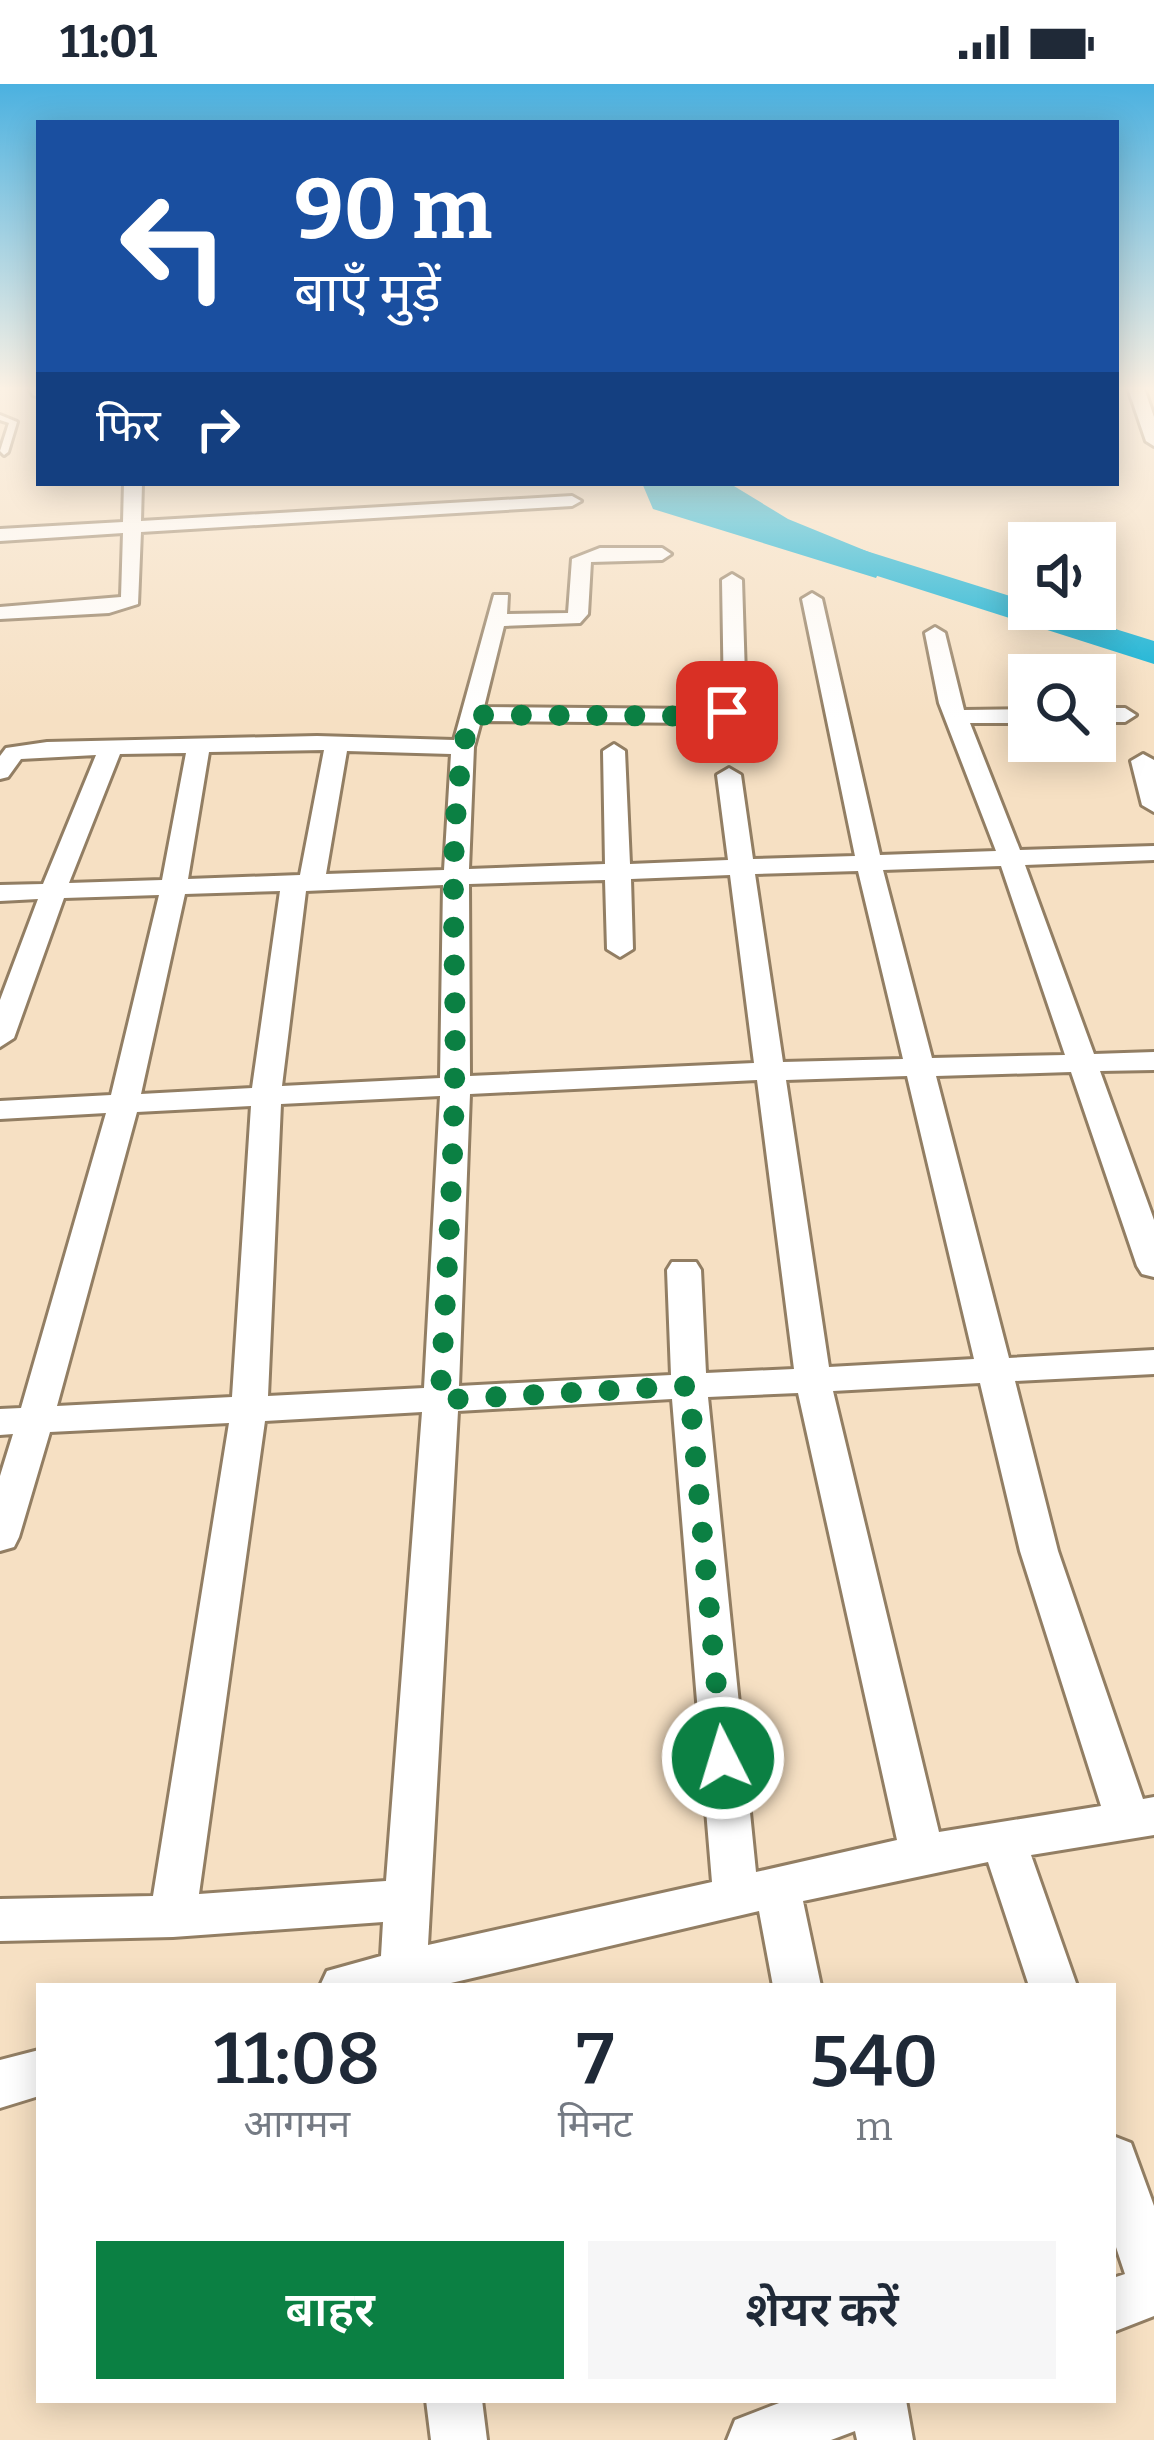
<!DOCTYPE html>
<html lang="hi">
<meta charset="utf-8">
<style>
body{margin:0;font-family:Bitter,"Noto Sans Devanagari",serif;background:#f6f6f7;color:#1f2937;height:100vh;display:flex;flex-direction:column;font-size:45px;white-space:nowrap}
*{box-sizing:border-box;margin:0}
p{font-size:39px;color:#747a83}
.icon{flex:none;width:66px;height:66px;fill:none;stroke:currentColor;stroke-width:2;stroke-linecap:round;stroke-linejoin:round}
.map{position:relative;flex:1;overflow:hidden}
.drawer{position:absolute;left:36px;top:1899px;width:1080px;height:420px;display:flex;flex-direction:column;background:#fff;border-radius:0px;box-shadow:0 6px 30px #0003}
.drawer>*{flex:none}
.top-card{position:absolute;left:36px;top:36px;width:1083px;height:366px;border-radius:0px;box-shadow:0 6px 30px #0003;background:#1a4fa0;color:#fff;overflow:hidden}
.buttons{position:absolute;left:1008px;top:438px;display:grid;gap:24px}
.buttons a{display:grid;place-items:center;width:108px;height:108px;border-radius:0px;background:#fff;box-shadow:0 6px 30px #0003;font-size:60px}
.pin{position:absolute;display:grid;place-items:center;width:102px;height:102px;color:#fff;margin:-51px;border-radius:24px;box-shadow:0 6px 18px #0006}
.me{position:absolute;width:132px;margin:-66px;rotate:355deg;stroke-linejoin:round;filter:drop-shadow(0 0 9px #0008)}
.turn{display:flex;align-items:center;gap:42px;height:252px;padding:0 60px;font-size:54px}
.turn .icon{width:156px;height:156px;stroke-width:2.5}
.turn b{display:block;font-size:84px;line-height:102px}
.then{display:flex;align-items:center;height:114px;padding:0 60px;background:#0003;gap:24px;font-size:45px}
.eta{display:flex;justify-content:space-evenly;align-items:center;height:204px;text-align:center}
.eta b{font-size:72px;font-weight:600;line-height:84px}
.primary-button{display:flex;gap:24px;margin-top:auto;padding:24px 60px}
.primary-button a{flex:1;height:138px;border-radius:0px;background:#0b8043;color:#fff;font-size:48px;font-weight:600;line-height:138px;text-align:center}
.primary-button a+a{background:#f6f6f7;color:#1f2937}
.status{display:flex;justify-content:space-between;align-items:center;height:84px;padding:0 60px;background:#fff;direction:ltr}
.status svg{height:33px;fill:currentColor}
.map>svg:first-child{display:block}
</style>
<div class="status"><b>11:01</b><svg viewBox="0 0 49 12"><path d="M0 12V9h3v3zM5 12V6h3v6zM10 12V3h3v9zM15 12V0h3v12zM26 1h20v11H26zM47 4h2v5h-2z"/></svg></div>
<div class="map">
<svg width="1154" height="2356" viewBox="0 0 1154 2356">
<rect width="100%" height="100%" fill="#f6e0c3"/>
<!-- water -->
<path fill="#00add5" d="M 642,399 L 729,399 L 788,435 L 886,475 L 876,494 L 653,425 Z"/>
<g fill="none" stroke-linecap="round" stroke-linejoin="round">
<!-- river -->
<path fill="#00add5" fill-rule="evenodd" d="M 677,399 L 713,399 L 780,440 L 1029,518 L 1029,525 L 1051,525 L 1154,557 L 1154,580 L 758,454 Z"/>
<defs>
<path id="service" d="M 0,331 L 17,338 L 8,368 L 4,371 L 0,367 L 9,339 L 0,336 Z"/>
<path id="minor" d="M 29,304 L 39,304 L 39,313 L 33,311 Z
M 1128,304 L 1144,304 L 1154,333 L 1154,362 L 1146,357 Z
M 124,399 L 142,399 L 141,437 L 572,412 L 581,417 L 572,422 L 141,448 L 138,520 L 109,529 L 0,535 L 0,523 L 121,513 L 123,449 L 0,457 L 0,445 L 123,438 Z
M 600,464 L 662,464 L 671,470 L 662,476 L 591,478 L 588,530 L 580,539 L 504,542 L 484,623 L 701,625 L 724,620 L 722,496 L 732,490 L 742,496 L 746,624 L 701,639 L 481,637 L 474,663 L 469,785 L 605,780 L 603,667 L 614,660 L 625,667 L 630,780 L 728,776 L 717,691 L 729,684 L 741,691 L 753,775 L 855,772 L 802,515 L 812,509 L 822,515 L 880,771 L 996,767 L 939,619 L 925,549 L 935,543 L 945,549 L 964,626 L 1029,625 L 1029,639 L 970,639 L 1020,766 L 1154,762 L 1154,776 L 1025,781 L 1094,970 L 1154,968 L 1154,986 L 1100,987 L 1154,1136 L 1154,1193 L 1142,1190 L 1137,1182 L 1071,988 L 936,992 L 1009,1274 L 1154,1266 L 1154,1290 L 1015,1297 L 1058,1467 L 1143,1715 L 1154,1713 L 1154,1751 L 1031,1771 L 1077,1902 L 1029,1902 L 988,1778 L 803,1817 L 821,1902 L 773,1902 L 759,1827 L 438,1902 L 320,1902 L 327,1887 L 381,1872 L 383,1838 L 173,1853 L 0,1857 L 0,1815 L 153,1812 L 229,1339 L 50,1348 L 19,1453 L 14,1463 L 0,1467 L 0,1392 L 13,1350 L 0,1351 L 0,1325 L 21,1324 L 106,1029 L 0,1035 L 0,1017 L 111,1011 L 159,811 L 64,814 L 14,954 L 0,963 L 0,916 L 38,815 L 0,817 L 0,801 L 43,800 L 96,671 L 21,675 L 8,693 L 0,695 L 0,672 L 6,664 L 47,658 L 317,652 L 454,656 L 494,511 L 508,511 L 507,530 L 568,529 L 572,475 ZM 324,666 L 300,791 L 188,795 L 209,668 ZM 347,667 L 451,670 L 444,786 L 326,790 ZM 186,669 L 162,796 L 69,799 L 120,670 ZM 1001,782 L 1065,971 L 932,974 L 883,786 ZM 858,787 L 903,975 L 783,978 L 755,790 ZM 730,791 L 754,979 L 470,992 L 469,800 L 605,796 L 607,865 L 620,873 L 633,865 L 631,795 ZM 443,801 L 440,994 L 282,1002 L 306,807 ZM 280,807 L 252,1004 L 141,1010 L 185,810 ZM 907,992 L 974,1275 L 829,1283 L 786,996 ZM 757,996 L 794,1285 L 706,1289 L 701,1186 L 696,1178 L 672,1178 L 667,1186 L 671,1291 L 459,1302 L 470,1010 ZM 440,1012 L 424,1304 L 268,1312 L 281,1020 ZM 251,1022 L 232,1313 L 57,1322 L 137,1028 ZM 980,1299 L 1020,1467 L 1101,1722 L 939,1748 L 833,1307 ZM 798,1309 L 897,1756 L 756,1788 L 708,1313 ZM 672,1315 L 712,1798 L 428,1861 L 458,1327 ZM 422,1328 L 386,1797 L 199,1810 L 265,1337 Z
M 1095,624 L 1125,624 L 1136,631 L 1125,638 L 1095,638 Z
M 1143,670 L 1154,676 L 1154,728 L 1142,721 L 1131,677 Z
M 39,1966 L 39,2012 L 0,2024 L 0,1976 Z
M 1113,2052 L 1131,2059 L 1154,2122 L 1154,2232 L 1113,2248 L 1113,2194 L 1125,2190 L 1113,2154 Z
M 426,2316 L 482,2316 L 487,2356 L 431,2356 Z
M 787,2316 L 906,2316 L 913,2356 L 857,2356 L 855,2347 L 831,2356 L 727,2356 L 735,2336 Z"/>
</defs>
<!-- service casing -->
<use href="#service" stroke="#927e63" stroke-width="6"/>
<!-- minor casing -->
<use href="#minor" stroke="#927e63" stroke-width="6"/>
<!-- service -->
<use href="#service" fill="#fff" fill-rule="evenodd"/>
<!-- minor -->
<use href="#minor" fill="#fff" fill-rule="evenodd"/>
</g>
<!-- sky -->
<linearGradient id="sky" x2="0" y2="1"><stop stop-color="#4bb1e0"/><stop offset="0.48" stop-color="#fbf1e4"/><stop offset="1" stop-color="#fbf1e4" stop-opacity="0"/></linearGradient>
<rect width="1154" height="634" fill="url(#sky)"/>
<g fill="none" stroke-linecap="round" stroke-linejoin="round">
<!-- route -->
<path stroke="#0b8043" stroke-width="21" stroke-dasharray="0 37.8" d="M 723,1674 L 689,1302 L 440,1316 C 446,1200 454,1084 455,968 C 456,858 445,738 470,631 L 700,632 L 727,628"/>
</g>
</svg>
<div class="buttons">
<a><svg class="icon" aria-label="sound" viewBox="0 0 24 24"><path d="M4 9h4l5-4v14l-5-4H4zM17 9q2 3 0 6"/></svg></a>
<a><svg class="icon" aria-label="search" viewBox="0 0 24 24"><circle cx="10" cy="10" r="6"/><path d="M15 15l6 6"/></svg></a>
</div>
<div class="pin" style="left:727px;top:628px;background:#d93025"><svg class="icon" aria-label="arrive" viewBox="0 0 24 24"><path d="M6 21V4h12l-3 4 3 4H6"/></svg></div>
<svg class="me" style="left:723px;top:1674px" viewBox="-20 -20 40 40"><circle r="17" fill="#0b8043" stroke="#fff" stroke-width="3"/><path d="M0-11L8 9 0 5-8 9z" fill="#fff"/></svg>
<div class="top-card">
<div class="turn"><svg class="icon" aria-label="left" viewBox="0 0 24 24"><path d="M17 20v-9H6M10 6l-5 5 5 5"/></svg><div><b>90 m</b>बाएँ मुड़ें</div></div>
<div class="then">फिर<svg class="icon" aria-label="right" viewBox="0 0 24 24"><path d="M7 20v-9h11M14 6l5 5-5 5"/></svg></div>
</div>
<section class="drawer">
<div class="eta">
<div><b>11:08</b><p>आगमन</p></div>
<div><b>7</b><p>मिनट</p></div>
<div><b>540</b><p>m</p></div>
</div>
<div class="primary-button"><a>बाहर</a><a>शेयर करें</a></div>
</section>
</div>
